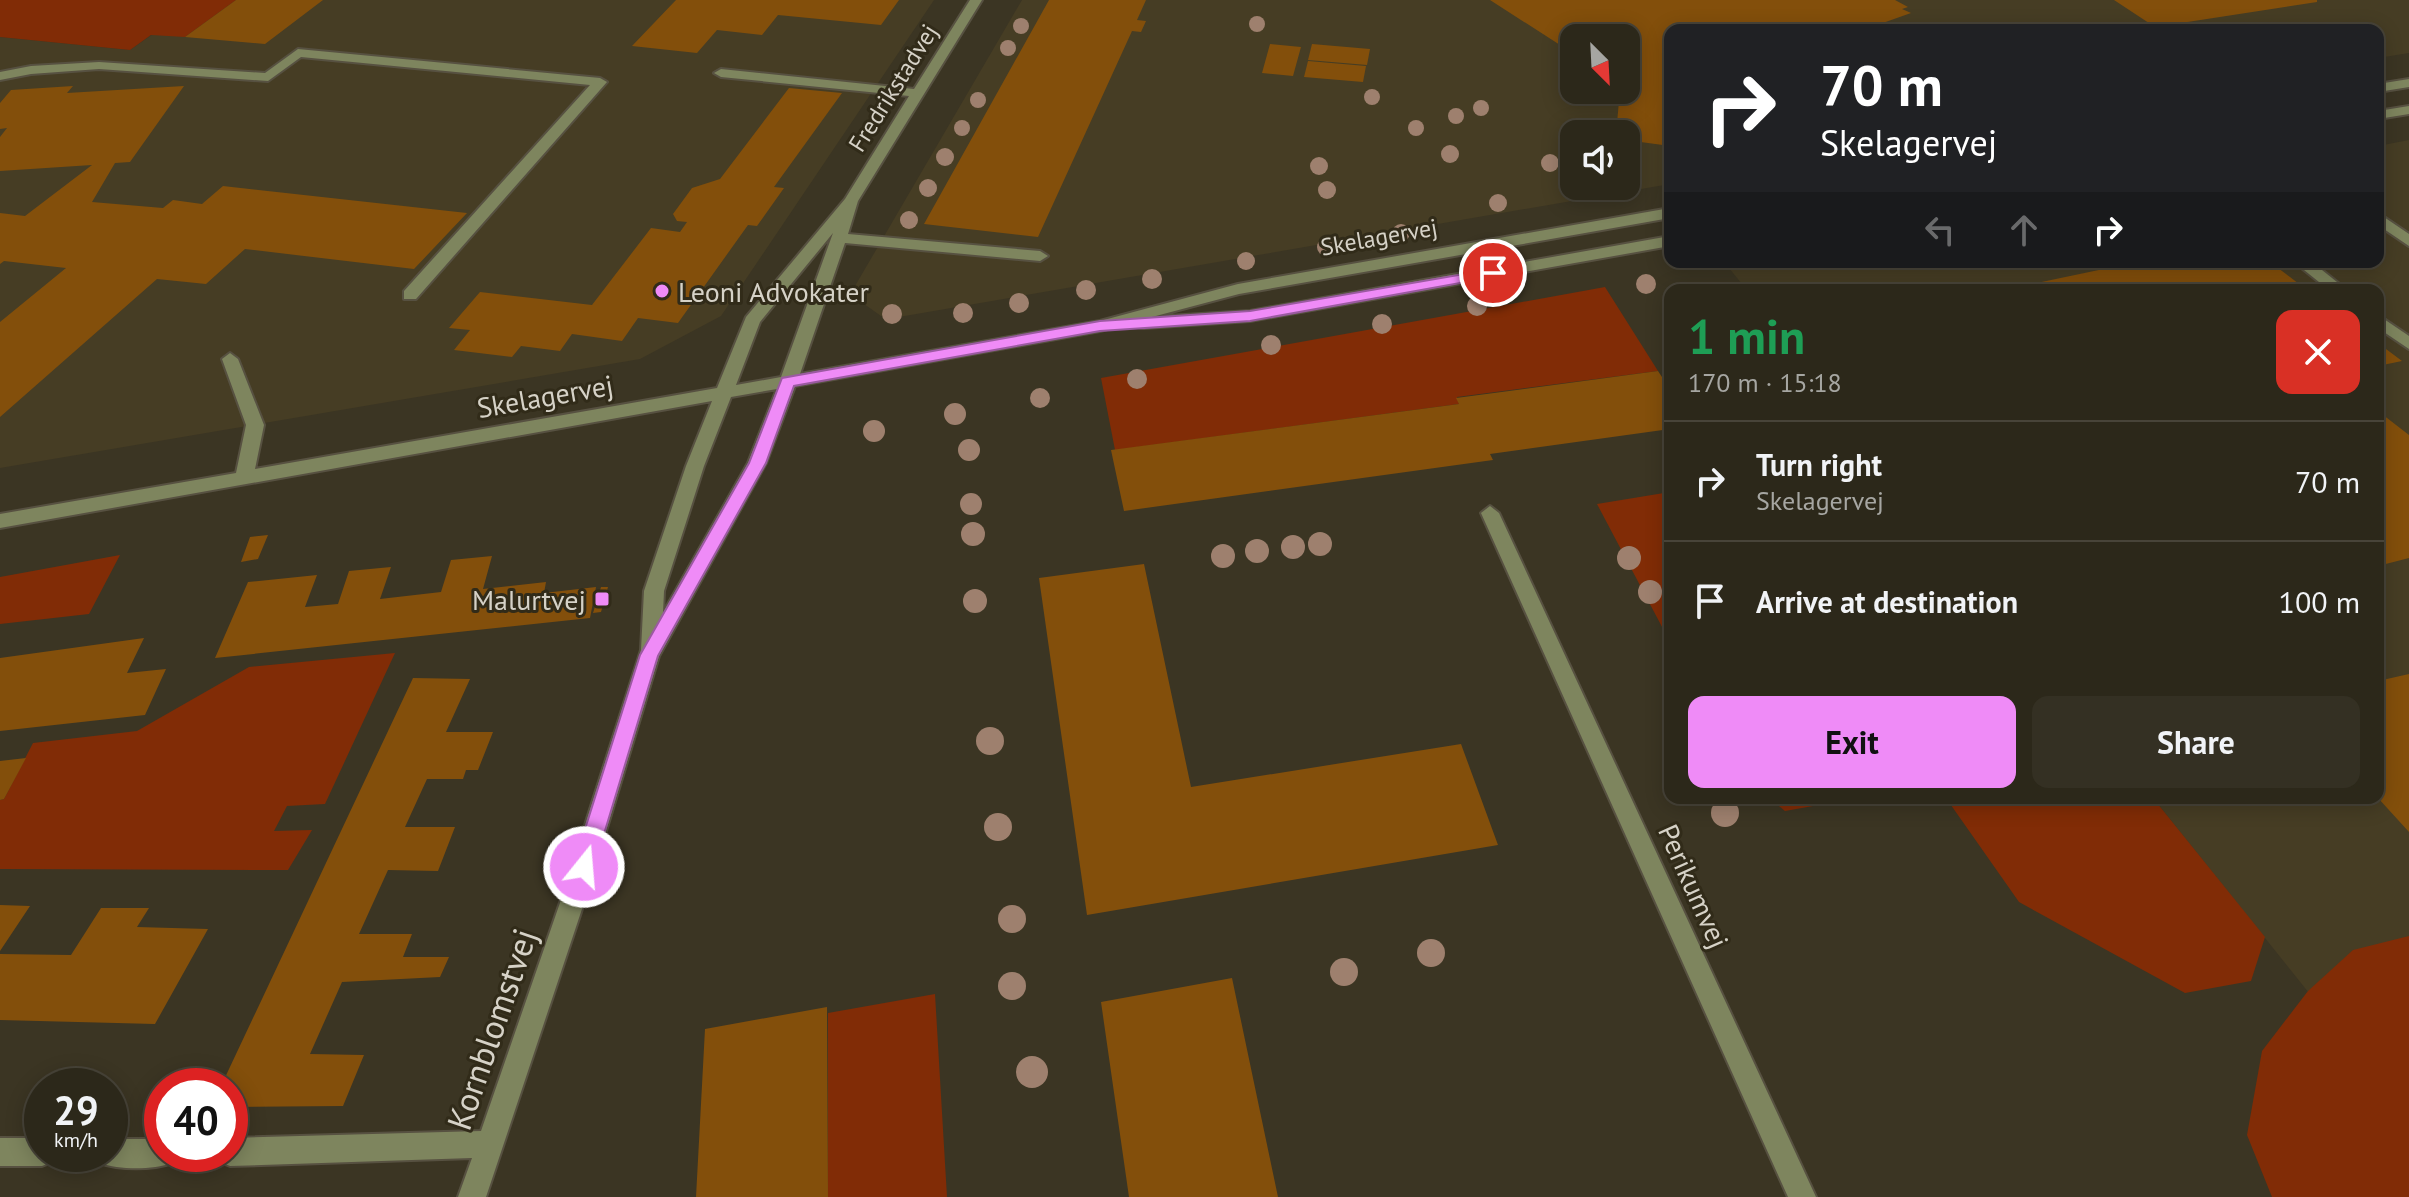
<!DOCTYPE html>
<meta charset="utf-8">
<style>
body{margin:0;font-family:"PT Sans",sans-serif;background:#343023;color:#f1f3f6;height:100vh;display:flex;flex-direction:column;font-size:30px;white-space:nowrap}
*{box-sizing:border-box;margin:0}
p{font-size:26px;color:#a6a6a2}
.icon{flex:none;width:44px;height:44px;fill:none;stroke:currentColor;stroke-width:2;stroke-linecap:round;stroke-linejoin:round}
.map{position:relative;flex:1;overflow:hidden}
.drawer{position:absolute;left:1664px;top:284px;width:720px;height:520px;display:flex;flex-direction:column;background:#2c281a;border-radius:16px;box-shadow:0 4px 20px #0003,0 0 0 2px #484439}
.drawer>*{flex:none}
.top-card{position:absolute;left:1664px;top:24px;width:720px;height:244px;border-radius:16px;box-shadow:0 4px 20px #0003,0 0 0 2px #484439;background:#202124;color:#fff;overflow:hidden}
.needle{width:52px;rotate:156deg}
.tools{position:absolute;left:1560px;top:24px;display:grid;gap:16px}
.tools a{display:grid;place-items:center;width:80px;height:80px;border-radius:16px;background:#2c281a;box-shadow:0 4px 20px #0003,0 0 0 2px #484439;font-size:40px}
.speed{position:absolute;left:24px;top:1068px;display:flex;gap:16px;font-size:40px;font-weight:700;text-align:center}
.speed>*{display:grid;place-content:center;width:104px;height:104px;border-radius:50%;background:#2c281a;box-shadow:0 4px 20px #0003,0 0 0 2px #484439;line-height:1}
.speed small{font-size:20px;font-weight:400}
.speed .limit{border:12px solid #d22;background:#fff;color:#111}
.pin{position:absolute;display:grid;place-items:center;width:68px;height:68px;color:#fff;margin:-34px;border:4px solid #fff;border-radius:50%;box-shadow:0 2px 8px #0007}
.me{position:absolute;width:88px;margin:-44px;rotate:17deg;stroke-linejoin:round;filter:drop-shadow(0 0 6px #0008)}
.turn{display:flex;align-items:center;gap:28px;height:168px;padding:0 24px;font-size:36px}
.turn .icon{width:104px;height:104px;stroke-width:2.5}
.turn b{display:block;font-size:56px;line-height:68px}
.lanes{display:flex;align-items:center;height:76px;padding:0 24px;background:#0003;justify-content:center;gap:40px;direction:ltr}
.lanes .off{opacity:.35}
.round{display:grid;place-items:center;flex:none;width:84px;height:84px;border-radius:16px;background:#343023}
.head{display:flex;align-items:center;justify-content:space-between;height:136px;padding:0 24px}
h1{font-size:48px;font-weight:800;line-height:60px;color:#1e9e55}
.cta{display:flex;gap:16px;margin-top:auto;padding:16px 24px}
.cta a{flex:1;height:92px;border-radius:16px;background:#ef8bf7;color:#111;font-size:32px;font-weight:800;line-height:92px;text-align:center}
.cta a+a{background:#343023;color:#f1f3f6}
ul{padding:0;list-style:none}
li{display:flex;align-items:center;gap:24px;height:120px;padding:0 24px;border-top:2px solid #484439}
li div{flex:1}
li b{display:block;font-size:30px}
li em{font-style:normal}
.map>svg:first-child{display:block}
</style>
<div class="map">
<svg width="2409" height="1197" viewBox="0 0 2409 1197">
<rect width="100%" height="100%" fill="#3b3523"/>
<!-- built -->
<path fill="#463d24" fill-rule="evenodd" d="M 202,0 L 934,0 L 721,316 L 640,359 L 0,468 L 0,37 L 130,50 Z
M 1022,0 L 2409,0 L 2409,53 L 2378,58 L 2378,30 L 1670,30 L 1670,184 L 893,318 L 881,316 L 853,296 L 855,286 ZM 1574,38 L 1626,38 L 1626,90 L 1574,90 ZM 1574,134 L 1626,134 L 1626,186 L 1574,186 Z
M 2409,140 L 2409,1118 L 2153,798 L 2378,798 L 2378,290 L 1747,290 L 1724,262 L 2378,262 L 2378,146 Z"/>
<!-- green -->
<path fill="#812c06" d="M 0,0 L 236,0 L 185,37 L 151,35 L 130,50 L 0,37 Z
M 1605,287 L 1658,371 L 1457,397 L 1459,404 L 1115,450 L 1101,378 Z
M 1670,492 L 1670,642 L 1597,504 Z
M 120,555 L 89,614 L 0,624 L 0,577 Z
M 395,653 L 325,804 L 287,806 L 274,831 L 312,830 L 288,870 L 0,869 L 0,800 L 4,799 L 33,743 L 137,731 L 249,667 Z
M 1769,798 L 1858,798 L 1785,811 Z
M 1946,798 L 2153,798 L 2265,937 L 2251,981 L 2185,993 L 2019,902 Z
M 2409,936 L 2409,1197 L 2272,1197 L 2247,1135 L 2262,1051 L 2308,991 L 2353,950 Z
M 935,994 L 947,1197 L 828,1197 L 828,1013 Z"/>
<!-- building -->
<path fill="#834f0b" d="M 236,0 L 323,0 L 265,44 L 185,37 Z
M 676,0 L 899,0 L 881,25 L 778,15 L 762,35 L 717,30 L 697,53 L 632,46 Z
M 1049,0 L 1146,0 L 1137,20 L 1146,21 L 1141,32 L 1132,31 L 1038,237 L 924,224 Z
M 1490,0 L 1895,0 L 1908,7 L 1902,9 L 1911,13 L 1863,30 L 1670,30 L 1670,146 L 1626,140 L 1626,134 L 1616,134 L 1620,90 L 1626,90 L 1626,38 L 1574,38 L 1574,54 Z
M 2114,0 L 2317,0 L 2317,2 L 2155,27 Z
M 1270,44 L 1301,47 L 1293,76 L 1262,73 Z
M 1312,44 L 1370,49 L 1367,65 L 1308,60 Z
M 1308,61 L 1366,66 L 1363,82 L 1304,77 Z
M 73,86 L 67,93 L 184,86 L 130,162 L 115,163 L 92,202 L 163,208 L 173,200 L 202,204 L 223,186 L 467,213 L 414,269 L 245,249 L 206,284 L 157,279 L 0,417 L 0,322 L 66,268 L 4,261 L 0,264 L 0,213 L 25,216 L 92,165 L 0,171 L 0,137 L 7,128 L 0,129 L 0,103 L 11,90 Z
M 789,88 L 842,93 L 774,187 L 784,188 L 757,226 L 748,225 L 678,323 L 638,318 L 622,341 L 572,334 L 560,351 L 521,346 L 512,357 L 454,350 L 470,330 L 449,328 L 480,292 L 592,305 L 651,228 L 680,232 L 687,222 L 677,221 L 673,214 L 692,188 L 720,179 Z
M 2137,262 L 2270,262 L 2307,290 L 2004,290 Z
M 2378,343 L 2402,361 L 2378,366 Z
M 1658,371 L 1670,389 L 1670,429 L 1490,454 L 1493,460 L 1124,511 L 1111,450 L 1459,404 L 1456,398 Z
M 2378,411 L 2409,435 L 2409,558 L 2378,566 Z
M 268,535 L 258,559 L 241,562 L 250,537 Z
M 492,556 L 483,589 L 546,582 L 544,593 L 596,587 L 590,618 L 215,658 L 248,582 L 317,575 L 305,607 L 338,604 L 349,571 L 391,567 L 380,599 L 441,592 L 451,560 Z
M 1144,564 L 1191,787 L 1461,744 L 1498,845 L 1087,915 L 1039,578 Z
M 601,587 L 608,587 L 601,612 L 593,613 Z
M 144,638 L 127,673 L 166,669 L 145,715 L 0,731 L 0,658 Z
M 2409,674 L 2409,832 L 2378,798 L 2378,681 Z
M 413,678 L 470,679 L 446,732 L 493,732 L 478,770 L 466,770 L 463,779 L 427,779 L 405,827 L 455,827 L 438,871 L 388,870 L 359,934 L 412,934 L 403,957 L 449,957 L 440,977 L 342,982 L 310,1054 L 364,1055 L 343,1106 L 230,1107 L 230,1086 L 221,1086 Z
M 26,758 L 4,799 L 0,800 L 0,761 Z
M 0,905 L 30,906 L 0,951 Z
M 101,908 L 149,908 L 137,927 L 208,929 L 155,1024 L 0,1020 L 0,954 L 71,955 Z
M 1232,978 L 1278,1197 L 1129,1197 L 1101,1002 Z
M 827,1007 L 828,1197 L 696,1197 L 705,1029 Z"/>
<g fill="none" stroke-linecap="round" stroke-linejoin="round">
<defs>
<path id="minor" d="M 970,0 L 982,0 L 858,201 L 848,234 L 1040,251 L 1048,256 L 1040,261 L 845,243 L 800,374 L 1100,321 L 1238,284 L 1670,208 L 1670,218 L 1239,294 L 1152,317 L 1250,311 L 1670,236 L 1670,246 L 1250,321 L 1144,328 L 1138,327 L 1137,321 L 1100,331 L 795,386 L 766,463 L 659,656 L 586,897 L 486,1197 L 458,1197 L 472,1158 L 230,1166 L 220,1162 L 217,1154 L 230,1154 L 230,1138 L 481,1131 L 562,897 L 641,650 L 644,591 L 686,466 L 712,401 L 0,528 L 0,514 L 236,473 L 246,425 L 222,359 L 230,353 L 238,359 L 264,425 L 255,469 L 717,388 L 746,317 L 845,199 L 909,96 L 721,77 L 714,73 L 721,69 L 914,89 ZM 833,233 L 781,377 L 736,385 L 760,322 ZM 777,389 L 748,463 L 663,613 L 664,591 L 704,466 L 731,397 Z
M 298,49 L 600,78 L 607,82 L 416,299 L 404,299 L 404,291 L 590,85 L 301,57 L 268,81 L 99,69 L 31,74 L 0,80 L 0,72 L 31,66 L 99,62 L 265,73 Z
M 2409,79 L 2409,87 L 2378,92 L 2378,84 Z
M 2409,106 L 2409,114 L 2378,119 L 2378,111 Z
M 2378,213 L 2409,234 L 2409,246 L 2378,225 Z
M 2027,262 L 2051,262 L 2043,267 L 2027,267 Z
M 2294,262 L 2312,262 L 2347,290 L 2329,290 Z
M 2378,315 L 2409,336 L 2409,349 L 2378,328 Z
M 1490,506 L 1499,513 L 1816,1197 L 1788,1197 L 1481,513 Z
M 0,1138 L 42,1138 L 42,1154 L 55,1154 L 52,1162 L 42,1166 L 0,1166 Z
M 110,1139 L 162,1139 L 162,1154 L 175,1154 L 172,1163 C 153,1170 119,1170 100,1163 L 97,1154 L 110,1154 Z"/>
</defs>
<!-- minor casing -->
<use href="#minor" stroke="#575141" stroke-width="4"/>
<!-- minor -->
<use href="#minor" fill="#7e855e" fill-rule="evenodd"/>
</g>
<!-- trees -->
<g fill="#9e806e">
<circle cx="1257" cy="24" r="8"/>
<circle cx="1021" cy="26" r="8"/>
<circle cx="1008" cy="48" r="8"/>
<circle cx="1372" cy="97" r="8"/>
<circle cx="978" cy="100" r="8"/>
<circle cx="1481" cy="108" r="8"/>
<circle cx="1456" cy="116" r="8"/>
<circle cx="962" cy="128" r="8"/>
<circle cx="1416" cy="128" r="8"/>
<circle cx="1450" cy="154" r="9"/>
<circle cx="945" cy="157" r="9"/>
<circle cx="1550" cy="163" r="9"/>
<circle cx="1319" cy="166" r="9"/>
<circle cx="928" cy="188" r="9"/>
<circle cx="1327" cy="190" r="9"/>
<circle cx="1498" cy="203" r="9"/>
<circle cx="909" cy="220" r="9"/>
<circle cx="1401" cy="233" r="9"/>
<circle cx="1326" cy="247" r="9"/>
<circle cx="1246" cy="261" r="9"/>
<circle cx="1152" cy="279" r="10"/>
<circle cx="1646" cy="284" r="10"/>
<circle cx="1086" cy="290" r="10"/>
<circle cx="1019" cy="303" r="10"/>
<circle cx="1477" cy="306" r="10"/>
<circle cx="963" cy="313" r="10"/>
<circle cx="892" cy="314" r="10"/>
<circle cx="1382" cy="324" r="10"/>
<circle cx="1271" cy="345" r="10"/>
<circle cx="1137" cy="379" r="10"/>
<circle cx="1040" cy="398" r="10"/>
<circle cx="955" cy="414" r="11"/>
<circle cx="874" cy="431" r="11"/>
<circle cx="969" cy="450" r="11"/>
<circle cx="971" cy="504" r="11"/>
<circle cx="973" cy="534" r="12"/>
<circle cx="1320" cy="544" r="12"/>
<circle cx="1293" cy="547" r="12"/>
<circle cx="1257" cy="551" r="12"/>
<circle cx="1223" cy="556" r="12"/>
<circle cx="1629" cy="558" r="12"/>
<circle cx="1650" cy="592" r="12"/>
<circle cx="975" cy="601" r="12"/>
<circle cx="990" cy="741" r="14"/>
<circle cx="1725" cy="813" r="14"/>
<circle cx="998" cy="827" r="14"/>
<circle cx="1012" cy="919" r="14"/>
<circle cx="1431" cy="953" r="14"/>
<circle cx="1344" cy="972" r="14"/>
<circle cx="1012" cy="986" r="14"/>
<circle cx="1032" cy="1072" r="16"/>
</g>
<!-- route -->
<path fill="#ef8bf7" stroke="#9b5aa1" stroke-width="2" d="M 1493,269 L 1499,270 L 1499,276 L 1250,321 L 1100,331 L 794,386 L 766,463 L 658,656 L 594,867 L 591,874 L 576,874 L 573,867 L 640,655 L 749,463 L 782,378 L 1100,321 L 1250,311 Z"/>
<!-- markers -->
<g fill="#ef8bf7" stroke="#312b19" stroke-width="3">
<circle cx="662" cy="291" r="8"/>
<rect x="594" y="591" width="16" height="16" rx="4"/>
</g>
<g text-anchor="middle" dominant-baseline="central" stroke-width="6" stroke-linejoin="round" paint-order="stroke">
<!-- far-street labels -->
<g font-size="24" fill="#d6d2c7" stroke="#312b19">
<text transform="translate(893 88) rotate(-58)">Fredrikstadvej</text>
<text transform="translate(1379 237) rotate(-10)">Skelagervej</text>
</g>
<!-- poi labels -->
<g font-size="28" fill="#d6d2c7" stroke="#312b19" text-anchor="start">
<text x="678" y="291">Leoni Advokater</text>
<text x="586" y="599" text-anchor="end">Malurtvej</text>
</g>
<!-- street labels -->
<g font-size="28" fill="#d6d2c7" stroke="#312b19">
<text transform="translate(545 396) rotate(-10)">Skelagervej</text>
<text transform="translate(1694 886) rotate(66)">Perikumvej</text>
</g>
<!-- near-street labels -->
<g font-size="34" fill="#d6d2c7" stroke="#312b19">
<text transform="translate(491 1029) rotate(-71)">Kornblomstvej</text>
</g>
</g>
</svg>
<div class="tools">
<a><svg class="needle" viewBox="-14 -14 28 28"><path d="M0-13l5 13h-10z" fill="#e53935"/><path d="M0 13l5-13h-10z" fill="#a6a6a2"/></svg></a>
<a><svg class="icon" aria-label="sound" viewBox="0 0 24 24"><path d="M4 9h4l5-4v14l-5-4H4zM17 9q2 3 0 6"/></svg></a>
</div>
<div class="speed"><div>29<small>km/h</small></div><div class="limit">40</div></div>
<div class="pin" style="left:1493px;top:273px;background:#d93025"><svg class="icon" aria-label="arrive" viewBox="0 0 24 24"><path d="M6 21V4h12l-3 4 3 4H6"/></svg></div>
<svg class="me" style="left:584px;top:867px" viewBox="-20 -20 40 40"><circle r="17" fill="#ef8bf7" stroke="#fff" stroke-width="3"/><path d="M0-11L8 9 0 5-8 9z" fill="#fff"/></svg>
<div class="top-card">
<div class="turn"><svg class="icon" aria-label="right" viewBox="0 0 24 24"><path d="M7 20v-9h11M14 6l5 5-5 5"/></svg><div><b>70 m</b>Skelagervej</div></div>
<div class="lanes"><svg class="icon off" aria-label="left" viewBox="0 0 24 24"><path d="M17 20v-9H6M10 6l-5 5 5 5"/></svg><svg class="icon off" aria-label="ahead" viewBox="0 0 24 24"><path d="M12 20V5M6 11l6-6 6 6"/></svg><svg class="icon" aria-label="right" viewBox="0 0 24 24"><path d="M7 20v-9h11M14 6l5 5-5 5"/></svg></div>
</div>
<section class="drawer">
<div class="head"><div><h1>1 min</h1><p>170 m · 15:18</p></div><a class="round" style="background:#d93025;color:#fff"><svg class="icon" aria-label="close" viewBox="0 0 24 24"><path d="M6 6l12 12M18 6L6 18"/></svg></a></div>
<ul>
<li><svg class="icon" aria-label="right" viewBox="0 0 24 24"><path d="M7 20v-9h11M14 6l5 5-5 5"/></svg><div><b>Turn right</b><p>Skelagervej</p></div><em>70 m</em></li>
<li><svg class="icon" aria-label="arrive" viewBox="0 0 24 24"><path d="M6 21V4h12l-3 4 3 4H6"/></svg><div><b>Arrive at destination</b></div><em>100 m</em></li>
</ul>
<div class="cta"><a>Exit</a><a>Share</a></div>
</section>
</div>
